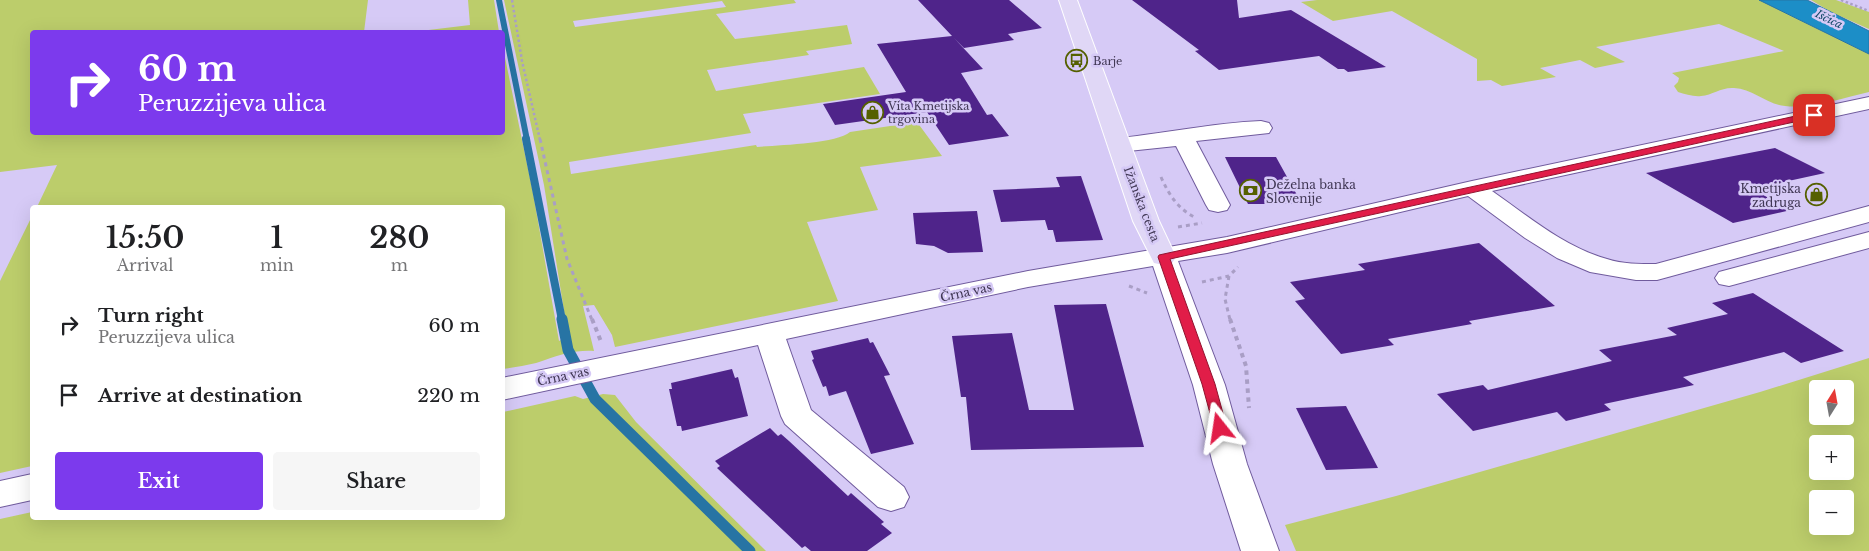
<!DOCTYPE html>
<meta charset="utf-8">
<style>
body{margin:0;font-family:"Libre Baskerville",serif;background:#f6f6f6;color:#202124;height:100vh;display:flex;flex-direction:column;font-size:19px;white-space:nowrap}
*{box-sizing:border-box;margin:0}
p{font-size:16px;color:#757577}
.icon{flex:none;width:28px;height:28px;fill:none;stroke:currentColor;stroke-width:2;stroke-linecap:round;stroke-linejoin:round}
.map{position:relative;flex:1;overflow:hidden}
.side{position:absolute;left:30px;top:205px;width:475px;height:315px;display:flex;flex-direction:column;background:#fff;border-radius:5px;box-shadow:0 5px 20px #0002}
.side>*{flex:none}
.top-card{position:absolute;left:30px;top:30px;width:475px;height:105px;border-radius:5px;box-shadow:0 5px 20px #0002;background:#7c3aed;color:#fff;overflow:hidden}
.needle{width:32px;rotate:11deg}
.controls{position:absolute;left:1809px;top:380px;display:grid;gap:10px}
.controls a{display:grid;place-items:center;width:45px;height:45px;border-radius:5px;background:#fff;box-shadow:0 5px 20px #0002;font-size:25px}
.pin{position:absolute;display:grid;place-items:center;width:42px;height:42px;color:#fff;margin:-21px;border-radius:10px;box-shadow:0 2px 8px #0006}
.me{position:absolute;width:55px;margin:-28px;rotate:345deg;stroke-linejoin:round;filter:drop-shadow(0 0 4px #0008)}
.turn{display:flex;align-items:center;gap:18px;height:105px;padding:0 25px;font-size:22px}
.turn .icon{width:65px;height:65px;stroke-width:2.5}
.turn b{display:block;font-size:35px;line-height:42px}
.eta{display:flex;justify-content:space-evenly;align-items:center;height:85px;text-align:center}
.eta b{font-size:30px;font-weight:600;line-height:35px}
.button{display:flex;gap:10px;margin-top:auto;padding:10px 25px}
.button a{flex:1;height:58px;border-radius:5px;background:#7c3aed;color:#fff;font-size:20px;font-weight:600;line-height:58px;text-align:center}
.button a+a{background:#f6f6f6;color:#202124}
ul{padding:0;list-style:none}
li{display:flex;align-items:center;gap:15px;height:70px;padding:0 25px}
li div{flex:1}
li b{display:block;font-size:19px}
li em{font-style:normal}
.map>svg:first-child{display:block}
</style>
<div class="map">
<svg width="1869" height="551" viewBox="0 0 1869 551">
<rect width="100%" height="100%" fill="#d6caf6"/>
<!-- green -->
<path fill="#bccd6b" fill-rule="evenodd" d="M 0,0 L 368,0 L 364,32 L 32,32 L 32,132 L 502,132 L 503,48 L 533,193 L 559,341 L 568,336 L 544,185 L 504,0 L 794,0 L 796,3 L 716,14 L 735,39 L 847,25 L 852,44 L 806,51 L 809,55 L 707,70 L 716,91 L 864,67 L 880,94 L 743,114 L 751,133 L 569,162 L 571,174 L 756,145 L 757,147 C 778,145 836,144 850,132 L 917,122 L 942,156 L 860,167 L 878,210 L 807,222 L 838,301 L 615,347 L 612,335 L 594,305 L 583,306 L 594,351 C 575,350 562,354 545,360 C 532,365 516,367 503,369 L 502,208 L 37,207 L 57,165 L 0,172 ZM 722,1 L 726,7 L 575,27 L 573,21 Z
M 468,0 L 494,0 L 499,32 L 412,32 L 470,25 Z
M 1317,0 L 1760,0 L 1869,54 L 1869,92 C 1842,98 1812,109 1785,106 C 1766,104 1753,89 1734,88 C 1721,87 1713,95 1701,96 C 1694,97 1685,94 1678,92 L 1674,86 L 1678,82 L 1679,78 L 1672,73 L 1784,51 L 1719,24 L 1596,47 L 1625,62 L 1595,68 L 1580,60 L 1540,68 L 1556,77 L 1502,86 L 1491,80 L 1477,81 L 1477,59 L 1392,11 L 1333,21 L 1301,2 Z
M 1811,0 L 1836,0 L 1869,12 L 1869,29 L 1831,12 Z
M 32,216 L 32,466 L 0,473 L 0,281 Z
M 1869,358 L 1869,551 L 1296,551 L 1285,525 L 1396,496 L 1760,392 ZM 1818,389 L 1845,389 L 1845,416 L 1818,416 ZM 1818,444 L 1845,444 L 1845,471 L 1818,471 ZM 1818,499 L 1845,499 L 1845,526 L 1818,526 Z
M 603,394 L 615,395 L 636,422 L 766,551 L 0,551 L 0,519 L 32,512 L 32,518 L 502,518 L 503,412 L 575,396 L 583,399 Z"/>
<!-- water -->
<path fill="#1c8ec7" stroke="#2774a4" d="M 1759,0 L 1807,0 L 1869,31 L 1869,54 Z"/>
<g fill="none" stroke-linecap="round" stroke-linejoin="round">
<!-- stream-far2 -->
<path stroke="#2774a4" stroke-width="6" d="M 499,0 L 527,140"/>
<!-- stream-far1 -->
<path stroke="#2774a4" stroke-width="8" d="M 526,139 L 562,320"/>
<!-- stream -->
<path stroke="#2774a4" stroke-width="11" d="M 562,319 L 568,350 L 595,399 L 750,551"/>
</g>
<!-- building -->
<path fill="#4f248a" d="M 918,0 L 1009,0 L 1042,28 L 1008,34 L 1014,40 L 964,48 L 954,38 L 983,69 L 961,73 L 987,115 L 992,114 L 1009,136 L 949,145 L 927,112 L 835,125 L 823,104 L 906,92 L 877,44 L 952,36 Z
M 1132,0 L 1237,0 L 1239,18 L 1291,10 L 1386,67 L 1348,72 L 1344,69 L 1338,69 L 1319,56 L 1219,70 L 1195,51 L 1199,50 Z
M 1775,148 L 1825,173 L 1752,189 L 1791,210 L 1733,223 L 1646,173 Z
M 1225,157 L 1276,157 L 1302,204 L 1248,204 Z
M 1081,176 L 1103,240 L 1056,242 L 1053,230 L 1048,230 L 1045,220 L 1001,222 L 993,190 L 1060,187 L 1056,177 Z
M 977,211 L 983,252 L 948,253 L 934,246 L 916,244 L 913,213 Z
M 1479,243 L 1555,306 L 1469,321 L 1472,324 L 1388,339 L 1394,345 L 1341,354 L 1295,301 L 1305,299 L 1290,282 L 1365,270 L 1358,264 Z
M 1753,293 L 1844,351 L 1801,363 L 1784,352 L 1683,377 L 1694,385 L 1604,404 L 1611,410 L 1566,421 L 1557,412 L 1473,431 L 1437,394 L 1483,385 L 1488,390 L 1612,361 L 1599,350 L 1677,335 L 1667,328 L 1728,314 L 1712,303 Z
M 1106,304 L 1144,447 L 971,450 L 966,397 L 961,397 L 952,336 L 1012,333 L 1029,410 L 1074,410 L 1054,305 Z
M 868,338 L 870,343 L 873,342 L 890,375 L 884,376 L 914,444 L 871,454 L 846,391 L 829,396 L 826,386 L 823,387 L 812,360 L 814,359 L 811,351 Z
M 732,369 L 735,378 L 738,377 L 748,416 L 682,431 L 681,426 L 677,426 L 669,389 L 672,389 L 671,383 Z
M 1346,406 L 1378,468 L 1326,470 L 1296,408 Z
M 770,428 L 778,436 L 781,434 L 789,441 L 848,496 L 851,493 L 884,522 L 881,524 L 892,533 L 867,551 L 811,551 L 805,546 L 802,548 L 717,468 L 720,466 L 715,461 Z"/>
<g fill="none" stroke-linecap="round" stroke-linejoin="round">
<defs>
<path id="minor" d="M 1869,97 L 1869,109 L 1492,191 C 1528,216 1564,247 1607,259 C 1622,264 1640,264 1656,264 L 1869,206 L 1869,222 L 1657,280 L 1636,280 L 1590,272 L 1557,258 L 1525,238 L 1468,196 L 1227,253 L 1178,261 L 1225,385 L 1247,464 L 1279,551 L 1241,551 L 1213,464 L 1193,385 L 1153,266 L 1028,287 L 786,339 L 811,410 L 904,487 L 909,497 L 904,507 L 891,511 L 878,507 L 785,424 L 781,416 L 758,345 L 502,400 L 502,378 L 1028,271 L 1227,237 L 1472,181 Z
M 1261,121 L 1269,123 L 1272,128 L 1269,133 L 1196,141 L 1230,205 L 1227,210 L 1218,212 L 1209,210 L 1206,205 L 1176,146 L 1119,152 L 1111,150 L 1108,145 L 1111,140 L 1119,138 C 1167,133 1213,123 1261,121 Z
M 1869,232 L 1869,248 L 1729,286 L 1719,284 L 1715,278 L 1719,272 Z
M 32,474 L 32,500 L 0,507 L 0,481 Z"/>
<path id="major" d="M 1059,0 L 1077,0 L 1159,221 L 1176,257 L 1172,263 L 1163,265 L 1154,263 L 1133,221 Z"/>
</defs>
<!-- minor casing -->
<use href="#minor" stroke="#705b9d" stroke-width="2"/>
<!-- major casing -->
<use href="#major" stroke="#fff" stroke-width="2"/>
<!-- path-far2 -->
<path stroke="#a99ec5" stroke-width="2.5" stroke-dasharray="2.5 2.5" stroke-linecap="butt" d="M 512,0 L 522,61 L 540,140
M 1841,0 L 1869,11"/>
<!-- path-far1 -->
<path stroke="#a99ec5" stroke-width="3" stroke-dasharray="4 4" stroke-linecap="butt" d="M 540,139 L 567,259 L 592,320
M 1161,177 C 1169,195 1178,209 1196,218
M 1178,227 L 1202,223
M 1229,276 L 1225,299 L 1230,320
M 1202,282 L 1229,276 L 1238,267
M 1129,286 L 1147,293"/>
<!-- path -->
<path stroke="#a99ec5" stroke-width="4" stroke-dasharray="4.5 4.5" stroke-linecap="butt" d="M 592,319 L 602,344
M 1230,319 L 1246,366 L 1249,408"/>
<!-- minor -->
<use href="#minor" fill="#fff" fill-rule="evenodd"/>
<!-- major -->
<use href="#major" fill="#e0d7f6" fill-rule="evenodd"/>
</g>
<!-- route -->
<path fill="#e11d48" stroke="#92132f" d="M 1814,112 L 1818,115 L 1817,117 L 1170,259 L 1215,384 L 1227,428 L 1220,433 L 1214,428 L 1202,384 L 1158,257 L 1159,255 Z"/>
<!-- icons -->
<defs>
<symbol id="bus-ring" viewBox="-11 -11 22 22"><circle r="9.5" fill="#d6caf6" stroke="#556000" stroke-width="1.5"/><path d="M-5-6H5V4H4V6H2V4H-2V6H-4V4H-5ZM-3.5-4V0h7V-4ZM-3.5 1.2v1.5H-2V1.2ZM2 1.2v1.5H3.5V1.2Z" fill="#556000"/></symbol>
<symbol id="shop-ring" viewBox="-11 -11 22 22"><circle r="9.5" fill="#d6caf6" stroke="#556000" stroke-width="1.5"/><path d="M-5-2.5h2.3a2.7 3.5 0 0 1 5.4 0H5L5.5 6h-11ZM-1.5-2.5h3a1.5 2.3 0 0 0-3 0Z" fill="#556000"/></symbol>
<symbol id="bank-ring" viewBox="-11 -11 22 22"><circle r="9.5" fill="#d6caf6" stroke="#556000" stroke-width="1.5"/><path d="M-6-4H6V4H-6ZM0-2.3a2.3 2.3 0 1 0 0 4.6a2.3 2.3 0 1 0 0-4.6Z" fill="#556000"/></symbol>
</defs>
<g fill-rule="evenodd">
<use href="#bus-ring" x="1064" y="48" width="25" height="25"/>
<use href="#shop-ring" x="860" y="100" width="25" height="25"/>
<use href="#bank-ring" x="1238" y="178" width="25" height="25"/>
<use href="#shop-ring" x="1804" y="182" width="25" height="25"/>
</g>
<g text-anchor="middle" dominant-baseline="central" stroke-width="5" stroke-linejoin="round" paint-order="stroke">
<!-- far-water labels -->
<g font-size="11" font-style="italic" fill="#134b69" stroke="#d6caf6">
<text transform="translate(1829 19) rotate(26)">Iščica</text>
</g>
<!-- far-poi labels -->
<g font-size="11" fill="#403754" stroke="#d6caf6" text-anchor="start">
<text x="1093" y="61">Barje</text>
<text x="888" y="106">Vita Kmetijska<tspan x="888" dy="13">trgovina</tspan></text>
</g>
<!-- poi labels -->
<g font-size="12" fill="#403754" stroke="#d6caf6" text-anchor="start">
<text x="1266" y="184">Deželna banka<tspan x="1266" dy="14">Slovenije</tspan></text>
<text x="1801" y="188" text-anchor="end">Kmetijska<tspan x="1801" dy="14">zadruga</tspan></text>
</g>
<!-- street labels -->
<g font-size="12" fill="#403754" stroke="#d6caf6">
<text transform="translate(1142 204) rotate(69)">Ižanska cesta</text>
<text transform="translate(966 292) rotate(-12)">Črna vas</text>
<text transform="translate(563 376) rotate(-12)">Črna vas</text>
</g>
</g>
</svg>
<div class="controls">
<a><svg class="needle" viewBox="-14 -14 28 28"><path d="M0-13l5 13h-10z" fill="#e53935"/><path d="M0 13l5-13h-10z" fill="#757577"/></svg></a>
<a>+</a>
<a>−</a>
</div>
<div class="pin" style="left:1814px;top:115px;background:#d93025"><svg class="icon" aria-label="arrive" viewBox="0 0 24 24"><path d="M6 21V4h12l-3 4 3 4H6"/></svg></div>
<svg class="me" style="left:1220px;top:428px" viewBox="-20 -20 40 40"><path d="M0-17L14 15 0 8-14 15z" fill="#e11d48" stroke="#fff" stroke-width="4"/></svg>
<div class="top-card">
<div class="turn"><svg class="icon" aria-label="right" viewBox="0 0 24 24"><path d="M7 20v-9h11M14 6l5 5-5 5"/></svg><div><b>60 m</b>Peruzzijeva ulica</div></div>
</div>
<section class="side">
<div class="eta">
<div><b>15:50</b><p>Arrival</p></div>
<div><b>1</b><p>min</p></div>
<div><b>280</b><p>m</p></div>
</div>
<ul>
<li><svg class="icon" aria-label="right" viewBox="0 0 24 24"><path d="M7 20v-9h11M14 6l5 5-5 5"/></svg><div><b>Turn right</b><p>Peruzzijeva ulica</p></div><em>60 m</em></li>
<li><svg class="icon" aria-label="arrive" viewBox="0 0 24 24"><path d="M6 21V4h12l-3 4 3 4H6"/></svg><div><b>Arrive at destination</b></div><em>220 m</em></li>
</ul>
<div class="button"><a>Exit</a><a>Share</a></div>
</section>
</div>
